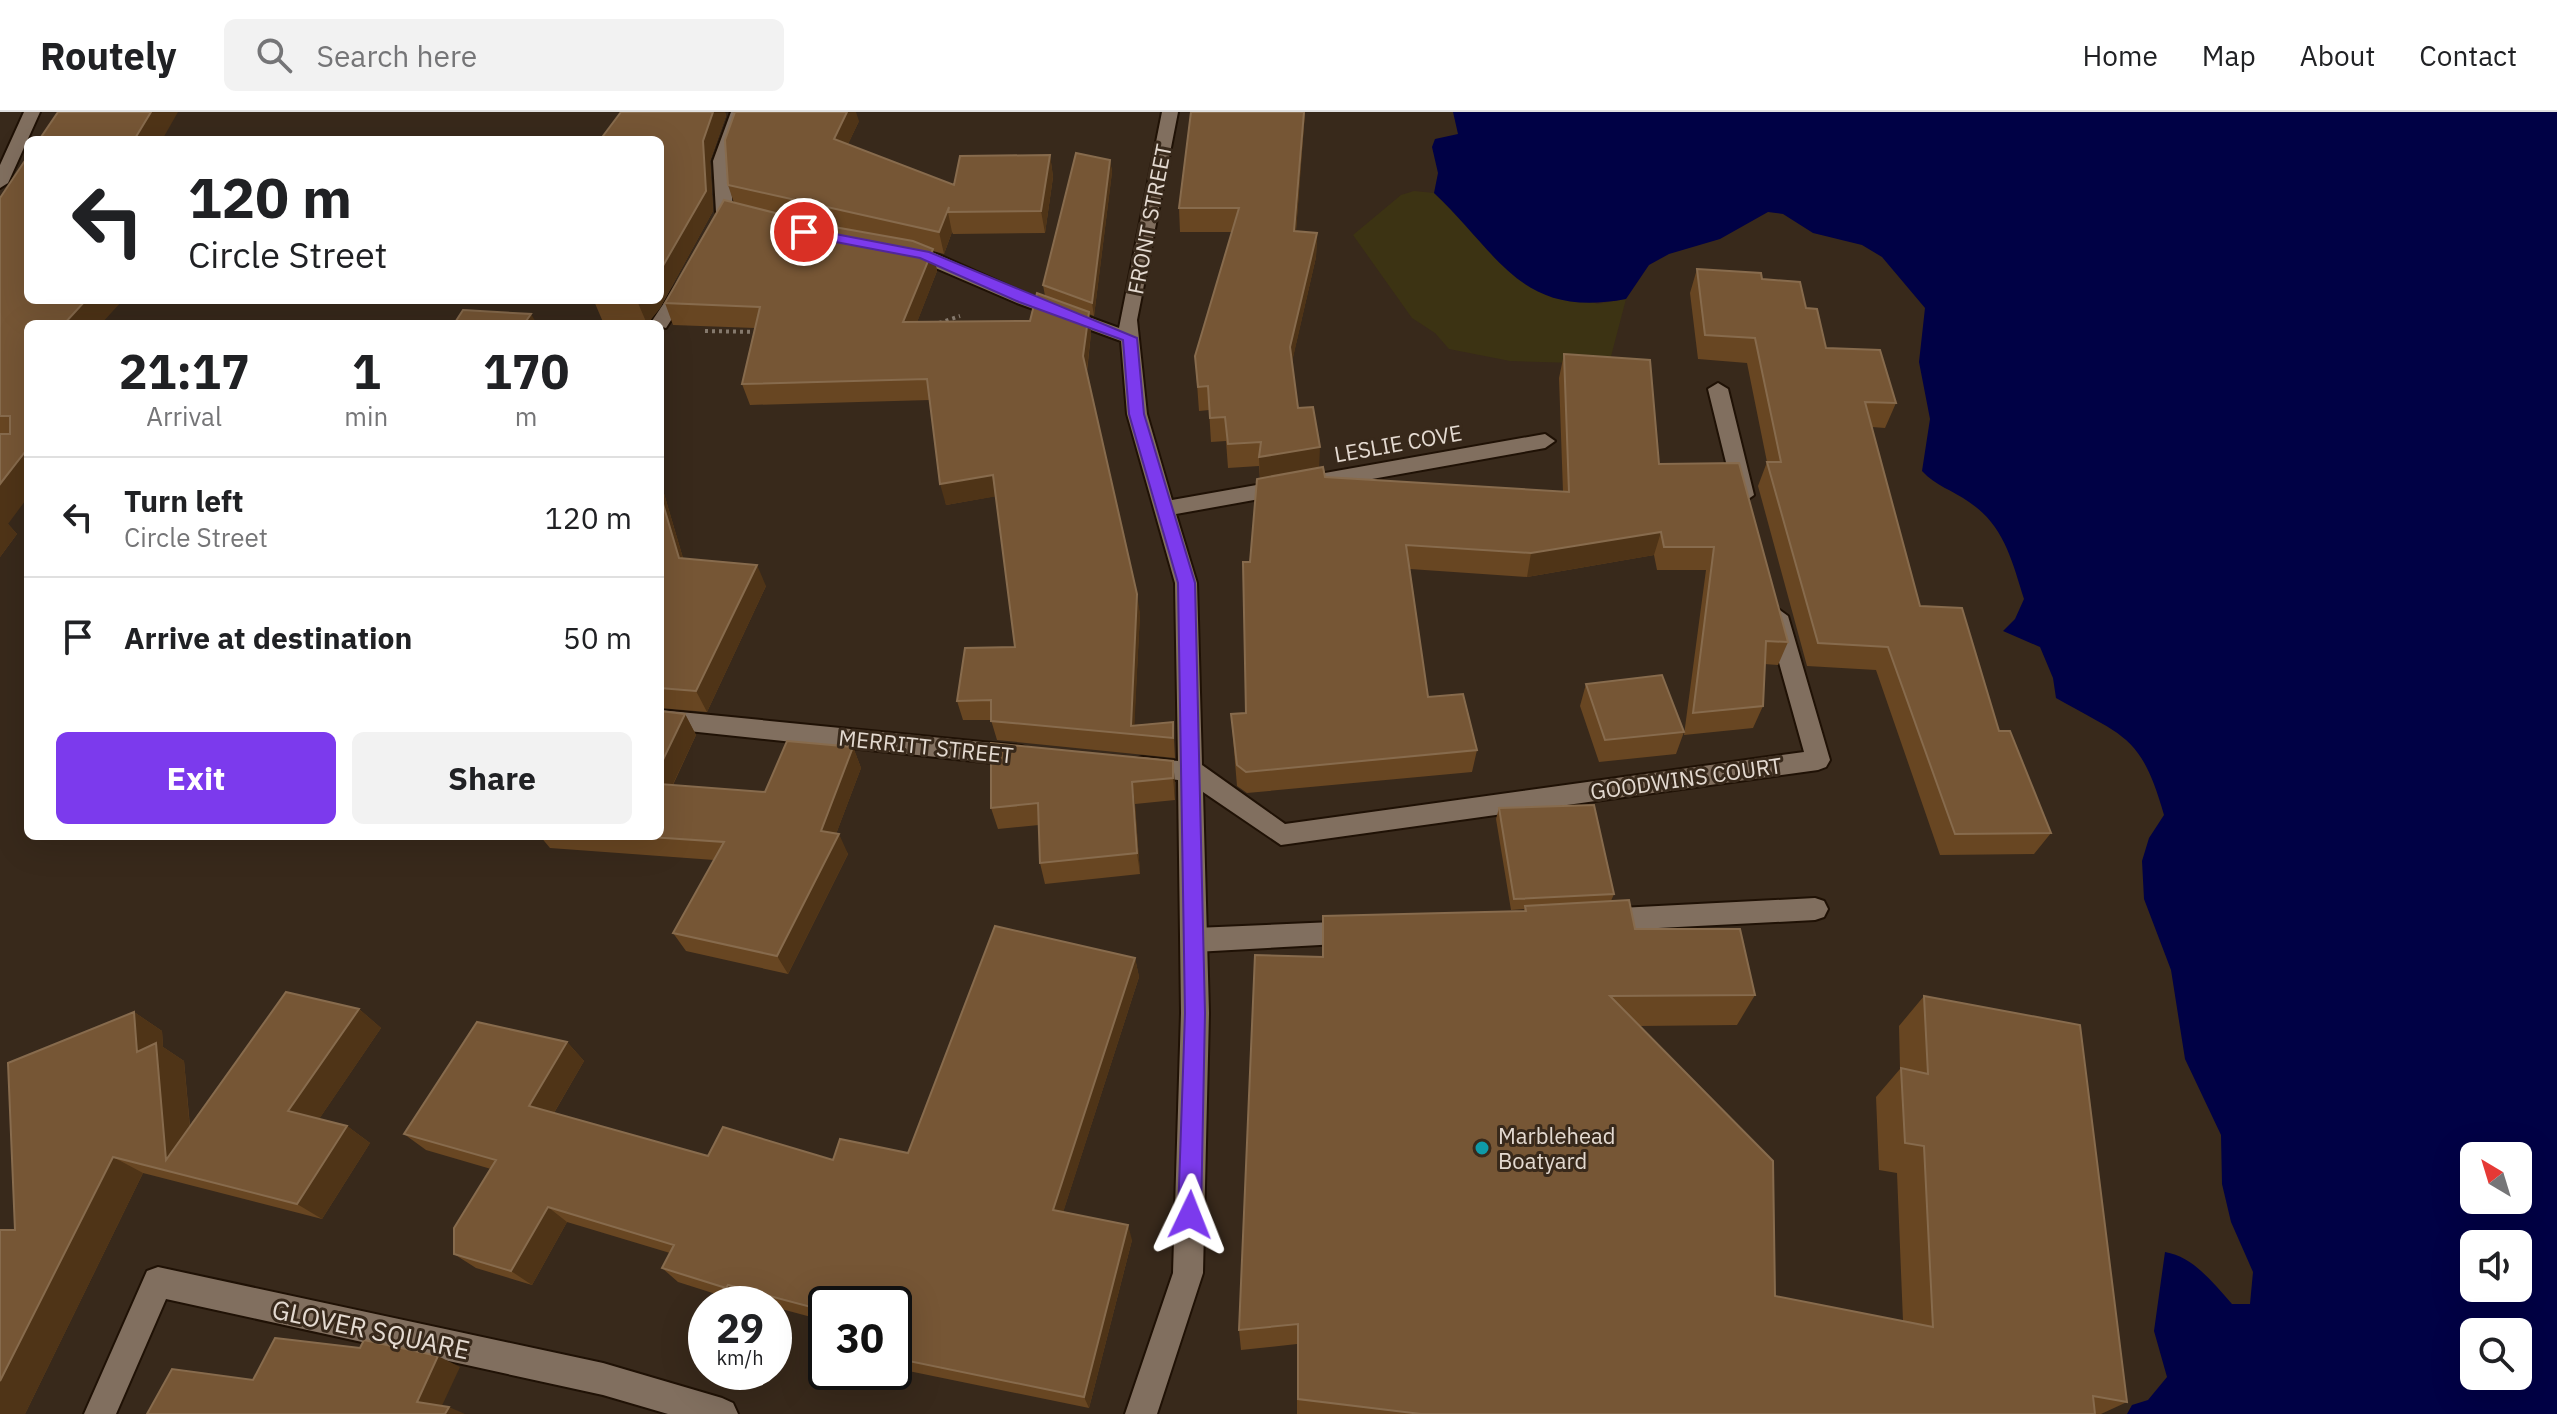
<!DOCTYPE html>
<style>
body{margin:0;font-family:"IBM Plex Sans",sans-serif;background:#f2f2f2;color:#202124;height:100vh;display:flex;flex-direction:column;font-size:30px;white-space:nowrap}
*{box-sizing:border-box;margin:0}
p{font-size:26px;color:#757577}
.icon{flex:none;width:44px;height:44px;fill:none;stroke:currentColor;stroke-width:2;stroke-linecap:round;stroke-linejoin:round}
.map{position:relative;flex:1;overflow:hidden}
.sheet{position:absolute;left:24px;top:208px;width:640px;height:520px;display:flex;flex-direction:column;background:#fff;border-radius:12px;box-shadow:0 8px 32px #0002}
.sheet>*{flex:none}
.top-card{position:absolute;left:24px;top:24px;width:640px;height:168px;border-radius:12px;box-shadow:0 8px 32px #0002;background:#fff;color:#202124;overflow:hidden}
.needle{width:52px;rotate:322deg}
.tools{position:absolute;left:2460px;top:1030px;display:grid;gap:16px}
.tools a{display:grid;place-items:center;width:72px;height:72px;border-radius:12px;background:#fff;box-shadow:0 8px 32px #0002;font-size:40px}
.speed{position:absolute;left:688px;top:1174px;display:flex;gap:16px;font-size:40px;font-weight:700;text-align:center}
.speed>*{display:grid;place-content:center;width:104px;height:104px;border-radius:50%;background:#fff;box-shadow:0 8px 32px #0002;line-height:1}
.speed small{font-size:20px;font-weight:400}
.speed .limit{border:4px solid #111;border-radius:12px;background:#fff;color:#111}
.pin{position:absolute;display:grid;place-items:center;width:68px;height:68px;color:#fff;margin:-34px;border:4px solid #fff;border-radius:50%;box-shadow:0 2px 8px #0007}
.me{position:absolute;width:88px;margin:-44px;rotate:2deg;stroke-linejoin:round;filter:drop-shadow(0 0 6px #0008)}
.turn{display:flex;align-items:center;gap:28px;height:168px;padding:0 32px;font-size:36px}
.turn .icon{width:104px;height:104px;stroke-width:2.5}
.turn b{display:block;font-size:56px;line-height:68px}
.eta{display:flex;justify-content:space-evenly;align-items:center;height:136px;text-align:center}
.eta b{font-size:48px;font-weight:800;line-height:56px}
.button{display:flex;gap:16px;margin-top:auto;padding:16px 32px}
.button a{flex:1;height:92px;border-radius:12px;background:#7c3aed;color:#fff;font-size:32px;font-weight:800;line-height:92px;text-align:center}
.button a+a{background:#f2f2f2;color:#202124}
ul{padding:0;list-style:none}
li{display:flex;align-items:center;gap:24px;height:120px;padding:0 32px;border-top:2px solid #e0e0e0}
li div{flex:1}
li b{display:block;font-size:30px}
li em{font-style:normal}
header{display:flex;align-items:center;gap:48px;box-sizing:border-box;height:112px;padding:0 40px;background:#fff;border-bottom:2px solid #e0e0e0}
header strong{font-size:38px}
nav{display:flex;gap:44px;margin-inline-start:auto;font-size:28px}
.search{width:560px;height:72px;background:#f2f2f2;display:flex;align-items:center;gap:20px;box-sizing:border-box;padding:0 28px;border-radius:12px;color:#757577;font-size:30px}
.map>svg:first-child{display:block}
</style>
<header>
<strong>Routely</strong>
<div class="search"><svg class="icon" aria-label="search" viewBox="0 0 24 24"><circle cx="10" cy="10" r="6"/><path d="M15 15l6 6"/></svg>Search here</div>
<nav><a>Home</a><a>Map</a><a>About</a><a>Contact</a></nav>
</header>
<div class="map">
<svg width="2557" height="1302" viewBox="0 0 2557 1302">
<rect width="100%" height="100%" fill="#38291b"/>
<!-- sand -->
<path fill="#3c3313" d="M 1414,79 L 1434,81 L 1468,113 L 1488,139 L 1597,192 L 1626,187 L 1609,252 L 1510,249 L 1449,237 L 1435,221 L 1412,206 L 1353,123 L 1401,83 Z"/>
<!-- water -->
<path fill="#000145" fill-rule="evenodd" d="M 1453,0 L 2557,0 L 2557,1302 L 2127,1302 L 2132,1293 L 2148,1288 L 2167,1265 L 2154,1219 L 2165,1140 C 2194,1145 2213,1171 2232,1192 L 2250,1192 L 2253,1160 L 2231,1110 L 2222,1072 L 2221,1023 L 2185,947 L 2171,858 L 2144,787 L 2142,749 L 2149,726 L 2164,703 C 2141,622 2124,625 2056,586 L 2053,566 L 2040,535 L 2003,519 L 2015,507 L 2024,487 C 2012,449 2004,413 1969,390 C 1952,378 1936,374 1922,359 L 1930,307 L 1919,250 L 1925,196 L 1882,145 L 1862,133 L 1813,121 L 1783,102 L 1768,100 L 1720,127 L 1669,142 L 1649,153 L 1626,187 C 1520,207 1500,143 1434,81 L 1438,61 L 1432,35 L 1435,27 L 1458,22 ZM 2474,1044 L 2518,1044 L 2518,1088 L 2474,1088 ZM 2474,1132 L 2518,1132 L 2518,1176 L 2474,1176 ZM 2474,1220 L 2518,1220 L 2518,1264 L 2474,1264 Z"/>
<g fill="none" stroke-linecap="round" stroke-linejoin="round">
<defs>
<path id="lane" d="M 1815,786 L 1824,789 L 1828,797 L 1824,805 L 1815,808 L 1600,819 L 1591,816 L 1587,808 L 1591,800 L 1600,797 Z
M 1356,809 L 1365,812 L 1369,820 L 1365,828 L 1356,831 L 1195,840 L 1186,836 L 1182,828 L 1186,820 L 1195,816 Z"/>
<path id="street" d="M 24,0 L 40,0 L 8,71 L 0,76 L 0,53 Z
M 731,0 L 747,0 L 729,49 L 733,97 L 753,105 L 744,110 L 716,100 L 713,49 Z
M 1162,0 L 1178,0 L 1137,208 L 1147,302 L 1172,388 L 1545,322 L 1555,329 L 1545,336 L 1176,402 L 1197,471 L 1202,653 L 1285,712 L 1804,640 L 1766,504 L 1777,496 L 1788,504 L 1830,648 L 1826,655 L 1818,658 L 1281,733 L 1203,680 L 1209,901 L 1203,1161 L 1157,1302 L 1125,1302 L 1173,1161 L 1181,901 L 1178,668 L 1133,662 L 1130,655 L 1133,648 L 1142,645 L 1178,649 L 1175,471 L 1127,302 L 1121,229 L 1017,191 L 896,139 L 905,134 L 930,139 L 1029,183 L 1119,216 Z
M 684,168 L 693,174 L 666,216 L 650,212 L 678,170 Z
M 1718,271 L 1728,277 L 1754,383 L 1744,390 L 1734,383 L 1708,277 Z
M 660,598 L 1022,634 L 1030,637 L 1034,644 L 1030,651 L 1022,654 L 660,616 Z
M 158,1155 L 603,1251 L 722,1286 L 733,1291 L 738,1302 L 668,1302 L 603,1283 L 166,1187 L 116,1302 L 84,1302 L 147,1159 Z"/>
</defs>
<!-- lane casing -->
<use href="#lane" stroke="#1f1105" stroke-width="4"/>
<!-- street casing -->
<use href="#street" stroke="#1f1105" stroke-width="4"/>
<!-- path -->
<path stroke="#85796d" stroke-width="4" stroke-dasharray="3 4" stroke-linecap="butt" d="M 939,211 L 960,204
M 705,219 L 759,220"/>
<!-- lane -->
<use href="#lane" fill="#816f5f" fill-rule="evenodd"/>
<!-- street -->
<use href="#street" fill="#816f5f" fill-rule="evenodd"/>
</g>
<!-- wall -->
<path fill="#684622" d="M 621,0 L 725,0 L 726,4 L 710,49 L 713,99 L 660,196 L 647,212 L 603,210 L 594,189 L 660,188 Z
M 1191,0 L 1305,0 L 1296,119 L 1317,121 L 1316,145 L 1292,249 L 1298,296 L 1319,356 L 1325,365 L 1563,380 L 1559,266 L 1564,242 L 1659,352 L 1788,530 L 1778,553 L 1764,552 L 1763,594 L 1753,616 L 1684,623 L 1706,458 L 1657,458 L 1654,443 L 1527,465 L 1410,457 L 1428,585 L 1477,638 L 1472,660 L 1247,681 L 1237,674 L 1231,602 L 1246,601 L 1250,450 L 1260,367 L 1259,354 L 1228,356 L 1226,329 L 1211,330 L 1209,298 L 1199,299 L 1195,244 L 1232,120 L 1180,120 L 1179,96 Z
M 859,9 L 848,32 L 954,73 L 1050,43 L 1053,65 L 1045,121 L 953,122 L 952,120 L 944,142 L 933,139 L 937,159 L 917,210 L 1030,209 L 1045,184 L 1043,173 L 1110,48 L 1112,60 L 1094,204 L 1089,202 L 1091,221 L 1087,260 L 1140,502 L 1134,613 L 1173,610 L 1175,646 L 997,628 L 991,608 L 963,608 L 957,589 L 1015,535 L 996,384 L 946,393 L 930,288 L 750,293 L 742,272 L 755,216 L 673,213 L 665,191 L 734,91 L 728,73 Z
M 0,86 L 28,212 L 8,412 L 17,422 L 0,445 Z
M 1697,157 L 1762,167 L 1806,196 L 1826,236 L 1896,291 L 1885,316 L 1872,315 L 1920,494 L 1999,619 L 2051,721 L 2034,742 L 1940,743 L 1876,558 L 1807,554 L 1758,374 L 1767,350 L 1747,251 L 1698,247 L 1690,181 Z
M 660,368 L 683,446 L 766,474 L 707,600 L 660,596 Z
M 1586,572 L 1684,620 L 1676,642 L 1599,650 L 1580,594 Z
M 685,602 L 696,623 L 673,673 L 765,680 L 853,635 L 861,656 L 836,722 L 848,742 L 788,862 L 686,839 L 673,821 L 714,748 L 550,736 L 540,724 L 660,724 Z
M 1173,649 L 1175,688 L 1135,692 L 1140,762 L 1045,772 L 1040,751 L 1039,713 L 998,717 L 991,696 Z
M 1499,696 L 1614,782 L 1611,789 L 1635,817 L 1755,883 L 1737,913 L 1640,914 L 1775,1184 L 1903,1209 L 1897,1061 L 1879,1058 L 1876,985 L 1900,957 L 1899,914 L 1924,884 L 2127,1290 L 2101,1302 L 1297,1302 L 1297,1232 L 1241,1238 L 1239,1218 L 1322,845 L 1323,804 L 1524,799 L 1524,797 L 1511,798 L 1496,707 Z
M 1135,846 L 1139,865 L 1063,1100 L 1132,1128 L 1089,1296 L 894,1256 L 894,1192 L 826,1192 L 826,1209 L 774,1195 L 774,1192 L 762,1192 L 743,1187 L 741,1190 L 678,1170 L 662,1156 L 670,1141 L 567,1110 L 532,1173 L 476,1156 L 454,1142 L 491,1057 L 426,1038 L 404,1022 L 567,930 L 584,949 L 554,1001 L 708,1044 L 833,1048 L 908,1041 Z
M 359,897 L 381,916 L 319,1007 L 347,1014 L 370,1031 L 322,1107 L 143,1061 L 25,1302 L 0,1302 L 15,1118 L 134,900 L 162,919 L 163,935 L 184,949 L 190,1014 Z"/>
<!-- shaded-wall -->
<path fill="#4f3417" d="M 151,0 L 178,0 L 162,28 L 134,28 Z
M 713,0 L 725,0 L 726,4 L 710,49 L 713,99 L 660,196 L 647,212 L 638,191 L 641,188 L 660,188 L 660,159 Z
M 847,0 L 856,0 L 859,9 L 840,49 L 834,27 Z
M 1304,0 L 1305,0 L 1294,143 L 1294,119 Z
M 1050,43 L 1053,65 L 1045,121 L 1041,99 Z
M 1110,48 L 1112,60 L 1094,204 L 1092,191 Z
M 949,95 L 948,100 L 952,120 L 944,142 L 939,120 Z
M 1317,121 L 1316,145 L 1290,259 L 1290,235 Z
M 933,137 L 937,159 L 909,231 L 903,210 Z
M 86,188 L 123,188 L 101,212 L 64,212 Z
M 1089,200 L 1091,221 L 1086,265 L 1083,244 Z
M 531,202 L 537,212 L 524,212 Z
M 1320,335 L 1319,359 L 1260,369 L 1259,345 Z
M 28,336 L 28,385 L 8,412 L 17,422 L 0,445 L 0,372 Z
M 993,363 L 998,384 L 946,393 L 940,372 Z
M 660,368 L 689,467 L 679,446 L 660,382 Z
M 1661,420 L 1654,443 L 1527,465 L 1531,441 Z
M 757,453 L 766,474 L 707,600 L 696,579 Z
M 1137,482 L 1140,502 L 1134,622 L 1131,614 Z
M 685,602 L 696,623 L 664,691 L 660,684 L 660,654 Z
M 853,635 L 861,656 L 830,738 L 821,719 Z
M 1173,649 L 1175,671 L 1175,688 L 1173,666 Z
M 1132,670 L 1135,692 L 1140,762 L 1137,741 Z
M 839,722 L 848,742 L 788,862 L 777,844 Z
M 1135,846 L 1139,865 L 1059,1113 L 1053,1098 Z
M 359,897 L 381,916 L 313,1016 L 288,999 Z
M 134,900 L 162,919 L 163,935 L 184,949 L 194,1064 L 166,1048 L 137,940 Z
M 567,930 L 584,949 L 548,1011 L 529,994 Z
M 347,1014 L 370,1031 L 322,1107 L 297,1092 Z
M 113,1045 L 143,1061 L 25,1302 L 0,1302 L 0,1269 Z
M 548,1095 L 567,1110 L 532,1173 L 511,1159 Z
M 1128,1113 L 1132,1128 L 1089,1296 L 1084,1285 Z
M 728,1173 L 743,1187 L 741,1190 L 726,1176 Z
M 438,1244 L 460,1255 L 439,1300 L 417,1290 Z
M 449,1295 L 465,1302 L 445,1302 Z"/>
<!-- building -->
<path fill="#765635" stroke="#876b4d" stroke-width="2" d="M 58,0 L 151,0 L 134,28 L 39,28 Z
M 621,0 L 713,0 L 703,29 L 706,79 L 660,159 L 660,28 L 600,28 Z
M 735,0 L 847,0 L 834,27 L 954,73 L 960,44 L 1050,43 L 1041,99 L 948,100 L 949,95 L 939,120 L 728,73 L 725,28 Z
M 1191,0 L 1304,0 L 1294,119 L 1317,121 L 1290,235 L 1298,296 L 1313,295 L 1320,335 L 1259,345 L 1261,330 L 1228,332 L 1225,305 L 1210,306 L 1208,274 L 1198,275 L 1195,244 L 1239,96 L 1179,96 Z
M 1076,41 L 1110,48 L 1092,191 L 1043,173 Z
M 28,44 L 28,188 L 86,188 L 64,212 L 28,212 L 28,336 L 0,372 L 0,322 L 10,322 L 10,304 L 0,304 L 0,86 Z
M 724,88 L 823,113 L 913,129 L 933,137 L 903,210 L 1030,209 L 1037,181 L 1089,200 L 1083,244 L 1137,482 L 1131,614 L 1173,610 L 1173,626 L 991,609 L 991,588 L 957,589 L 965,536 L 1015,535 L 993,363 L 940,372 L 927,267 L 742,272 L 760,195 L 665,191 Z
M 1697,157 L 1761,161 L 1762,167 L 1800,170 L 1806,196 L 1817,197 L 1826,236 L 1880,238 L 1896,291 L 1865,290 L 1920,494 L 1962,496 L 1999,619 L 2010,619 L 2051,721 L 1955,722 L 1888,535 L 1818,531 L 1767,350 L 1781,350 L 1755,226 L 1705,223 Z
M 594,188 L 641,188 L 638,191 L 594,189 Z
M 463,198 L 531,202 L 524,212 L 454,212 Z
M 1564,242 L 1650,248 L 1659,352 L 1739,351 L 1788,530 L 1766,529 L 1763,594 L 1693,601 L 1714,435 L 1664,435 L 1661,420 L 1531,441 L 1406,433 L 1428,585 L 1463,582 L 1477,638 L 1246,660 L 1237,653 L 1231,602 L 1246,601 L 1243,450 L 1250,450 L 1257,367 L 1323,355 L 1325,365 L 1569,380 Z
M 660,382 L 679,446 L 757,453 L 696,579 L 660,576 Z
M 1662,563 L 1684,620 L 1605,628 L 1586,572 Z
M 660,599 L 685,602 L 660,654 Z
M 787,629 L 853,635 L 821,719 L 839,722 L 777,844 L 673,821 L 724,730 L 635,724 L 660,724 L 660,672 L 765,680 Z
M 991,631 L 1173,649 L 1173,666 L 1132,670 L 1137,741 L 1040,751 L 1038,691 L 991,696 Z
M 1594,693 L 1614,782 L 1514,787 L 1499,696 Z
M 1629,788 L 1635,817 L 1740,817 L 1755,883 L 1610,884 L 1773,1049 L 1775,1184 L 1933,1215 L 1924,1034 L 1905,1031 L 1901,956 L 1928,962 L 1924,884 L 2080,913 L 2127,1290 L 2093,1284 L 2095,1302 L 1421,1302 L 1298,1287 L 1298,1212 L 1239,1218 L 1255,843 L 1323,845 L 1323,804 L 1526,799 L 1525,794 Z
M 995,814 L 1135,846 L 1053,1098 L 1128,1113 L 1084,1285 L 894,1246 L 894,1192 L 826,1192 L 826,1199 L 728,1173 L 726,1176 L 662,1156 L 674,1133 L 548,1095 L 511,1159 L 454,1142 L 454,1116 L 496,1048 L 404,1022 L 477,910 L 567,930 L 529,994 L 708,1044 L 723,1015 L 833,1048 L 840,1027 L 908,1041 Z
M 286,880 L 359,897 L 288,999 L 347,1014 L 297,1092 L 113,1045 L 0,1269 L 0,1118 L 15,1118 L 8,951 L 134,900 L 137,940 L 156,931 L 166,1048 Z
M 275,1226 L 360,1236 L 364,1228 L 438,1244 L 417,1290 L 449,1295 L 445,1302 L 147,1302 L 172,1257 L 253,1268 Z"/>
<!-- route -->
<path fill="#7c3aed" stroke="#51269a" stroke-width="2" d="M 804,116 L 929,140 L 1137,226 L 1144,302 L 1195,471 L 1205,901 L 1201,1103 L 1198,1111 L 1190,1115 L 1182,1111 L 1178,1103 L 1185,901 L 1178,471 L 1129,302 L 1123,228 L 1019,190 L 920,146 L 799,123 L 797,120 Z"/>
<!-- markers -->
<circle fill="#0f9aa8" stroke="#38291b" stroke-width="3" cx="1482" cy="1036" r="8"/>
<g text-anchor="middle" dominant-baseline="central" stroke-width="6" stroke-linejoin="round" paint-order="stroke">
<!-- street labels -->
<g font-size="22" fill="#e4dad1" stroke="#38291b">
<text transform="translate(1149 107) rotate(-79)">FRONT STREET</text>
<text transform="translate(1398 331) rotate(-10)">LESLIE COVE</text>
<text transform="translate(926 634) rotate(6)">MERRITT STREET</text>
<text transform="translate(1686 666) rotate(-8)">GOODWINS COURT</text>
</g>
<!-- poi labels -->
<g font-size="22" fill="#e4dad1" stroke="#38291b" text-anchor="start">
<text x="1498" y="1023">Marblehead<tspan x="1498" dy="25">Boatyard</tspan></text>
</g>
<!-- near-street labels -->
<g font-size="26" fill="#e4dad1" stroke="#38291b">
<text transform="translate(371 1217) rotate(12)">GLOVER SQUARE</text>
</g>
</g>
</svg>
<div class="tools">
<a><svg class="needle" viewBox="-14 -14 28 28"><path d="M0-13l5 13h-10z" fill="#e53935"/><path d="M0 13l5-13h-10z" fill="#757577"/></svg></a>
<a><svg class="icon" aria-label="sound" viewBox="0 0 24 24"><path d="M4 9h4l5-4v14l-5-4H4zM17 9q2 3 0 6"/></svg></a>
<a><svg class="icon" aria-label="search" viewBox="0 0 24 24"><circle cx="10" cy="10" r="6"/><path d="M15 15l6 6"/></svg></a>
</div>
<div class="speed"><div>29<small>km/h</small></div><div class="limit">30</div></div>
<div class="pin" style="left:804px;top:120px;background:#d93025"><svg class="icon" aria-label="arrive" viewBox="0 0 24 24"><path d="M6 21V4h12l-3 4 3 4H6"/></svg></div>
<svg class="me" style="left:1190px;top:1103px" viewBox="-20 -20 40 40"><path d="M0-17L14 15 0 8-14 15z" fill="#7c3aed" stroke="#fff" stroke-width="4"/></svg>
<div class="top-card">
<div class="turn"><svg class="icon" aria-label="left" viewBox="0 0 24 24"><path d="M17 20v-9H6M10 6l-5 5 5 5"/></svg><div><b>120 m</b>Circle Street</div></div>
</div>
<section class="sheet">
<div class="eta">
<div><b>21:17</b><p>Arrival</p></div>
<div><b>1</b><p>min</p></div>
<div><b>170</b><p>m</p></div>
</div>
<ul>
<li><svg class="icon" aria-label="left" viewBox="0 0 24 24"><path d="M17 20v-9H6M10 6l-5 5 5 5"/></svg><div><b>Turn left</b><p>Circle Street</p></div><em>120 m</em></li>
<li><svg class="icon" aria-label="arrive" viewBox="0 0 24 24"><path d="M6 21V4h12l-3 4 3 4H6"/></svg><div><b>Arrive at destination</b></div><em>50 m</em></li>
</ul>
<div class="button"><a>Exit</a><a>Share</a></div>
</section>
</div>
